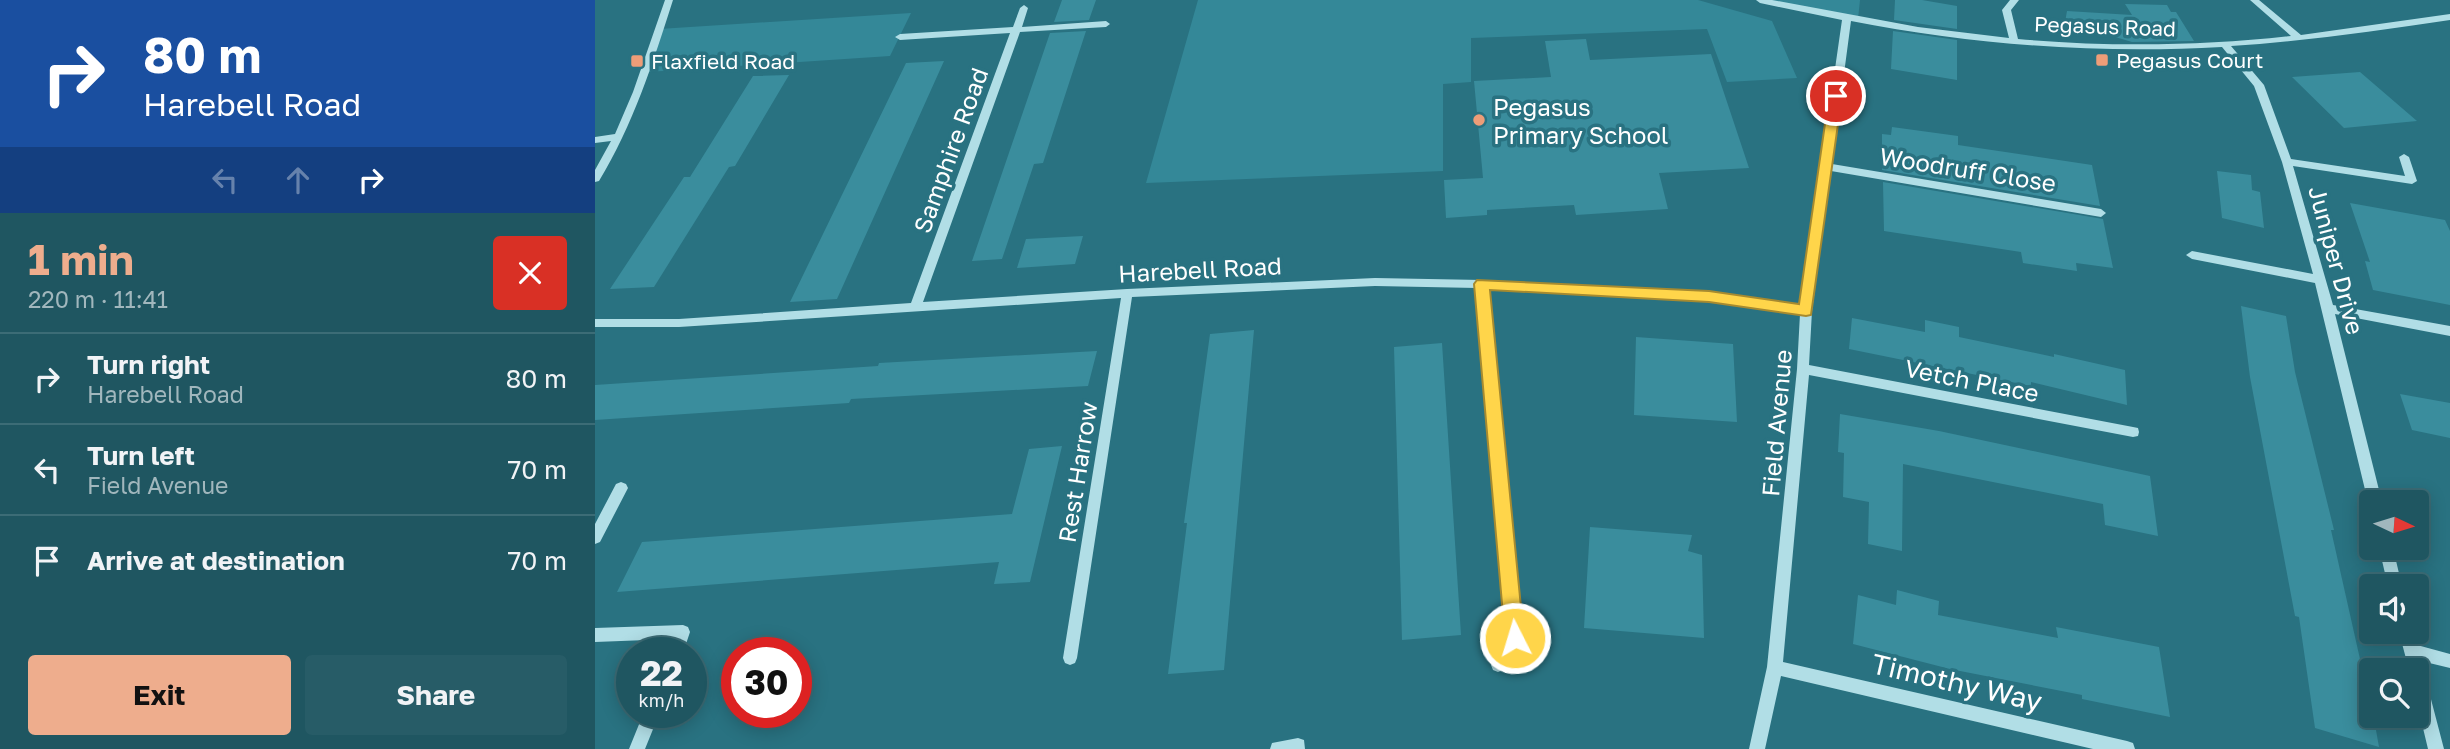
<!DOCTYPE html>
<meta charset="utf-8">
<style>
body{margin:0;font-family:"Golos Text",sans-serif;background:#275c67;color:#f1f3f6;height:100vh;display:flex;flex-direction:column;font-size:26px;white-space:nowrap}
*{box-sizing:border-box;margin:0}
p{font-size:23px;color:#a1b7bd}
.icon{flex:none;width:38px;height:38px;fill:none;stroke:currentColor;stroke-width:2;stroke-linecap:round;stroke-linejoin:round}
.map{position:relative;flex:1;overflow:hidden}
.sheet{display:flex;flex-direction:column;background:#1f5661;width:595px}
.sheet>*{flex:none}
.hud{background:#1a4fa0;color:#fff;overflow:hidden}
.needle{width:46px;rotate:94deg}
.fabs{position:absolute;left:1764px;top:490px;display:grid;gap:14px}
.fabs a{display:grid;place-items:center;width:70px;height:70px;border-radius:7px;background:#1f5661;box-shadow:0 4px 18px #0003,0 0 0 2px #3c6c76;font-size:35px}
.speed{position:absolute;left:21px;top:637px;display:flex;gap:14px;font-size:35px;font-weight:700;text-align:center}
.speed>*{display:grid;place-content:center;width:91px;height:91px;border-radius:50%;background:#1f5661;box-shadow:0 4px 18px #0003,0 0 0 2px #3c6c76;line-height:1}
.speed small{font-size:18px;font-weight:400}
.speed .limit{border:10px solid #d22;background:#fff;color:#111}
.pin{position:absolute;display:grid;place-items:center;width:60px;height:60px;color:#fff;margin:-30px;border:4px solid #fff;border-radius:50%;box-shadow:0 2px 7px #0007}
.me{position:absolute;width:77px;margin:-38px;rotate:355deg;stroke-linejoin:round;filter:drop-shadow(0 0 5px #0008)}
.turn{display:flex;align-items:center;gap:24px;height:147px;padding:0 28px;font-size:32px}
.turn .icon{width:91px;height:91px;stroke-width:2.5}
.turn b{display:block;font-size:49px;line-height:60px}
.lanes{display:flex;align-items:center;height:66px;padding:0 28px;background:#0003;justify-content:center;gap:35px;direction:ltr}
.lanes .off{opacity:.35}
.round{display:grid;place-items:center;flex:none;width:74px;height:74px;border-radius:7px;background:#275c67}
.headline{display:flex;align-items:center;justify-content:space-between;height:119px;padding:0 28px}
h1{font-size:42px;font-weight:700;line-height:52px;color:#eead8d}
.cta{display:flex;gap:14px;margin-top:auto;padding:14px 28px}
.cta a{flex:1;height:80px;border-radius:7px;background:#eead8d;color:#111;font-size:28px;font-weight:700;line-height:80px;text-align:center}
.cta a+a{background:#275c67;color:#f1f3f6}
ul{padding:0;list-style:none}
li{display:flex;align-items:center;gap:21px;height:91px;padding:0 28px;border-top:2px solid #3c6c76}
li div{flex:1}
li b{display:block;font-size:26px}
li em{font-style:normal}
main{display:flex;flex:1;min-height:0}
.map>svg:first-child{display:block}
</style>
<main>
<section class="sheet">
<div class="hud">
<div class="turn"><svg class="icon" aria-label="right" viewBox="0 0 24 24"><path d="M7 20v-9h11M14 6l5 5-5 5"/></svg><div><b>80 m</b>Harebell Road</div></div>
<div class="lanes"><svg class="icon off" aria-label="left" viewBox="0 0 24 24"><path d="M17 20v-9H6M10 6l-5 5 5 5"/></svg><svg class="icon off" aria-label="ahead" viewBox="0 0 24 24"><path d="M12 20V5M6 11l6-6 6 6"/></svg><svg class="icon" aria-label="right" viewBox="0 0 24 24"><path d="M7 20v-9h11M14 6l5 5-5 5"/></svg></div>
</div>
<div class="headline"><div><h1>1 min</h1><p>220 m · 11:41</p></div><a class="round" style="background:#d93025;color:#fff"><svg class="icon" aria-label="close" viewBox="0 0 24 24"><path d="M6 6l12 12M18 6L6 18"/></svg></a></div>
<ul>
<li><svg class="icon" aria-label="right" viewBox="0 0 24 24"><path d="M7 20v-9h11M14 6l5 5-5 5"/></svg><div><b>Turn right</b><p>Harebell Road</p></div><em>80 m</em></li>
<li><svg class="icon" aria-label="left" viewBox="0 0 24 24"><path d="M17 20v-9H6M10 6l-5 5 5 5"/></svg><div><b>Turn left</b><p>Field Avenue</p></div><em>70 m</em></li>
<li><svg class="icon" aria-label="arrive" viewBox="0 0 24 24"><path d="M6 21V4h12l-3 4 3 4H6"/></svg><div><b>Arrive at destination</b></div><em>70 m</em></li>
</ul>
<div class="cta"><a>Exit</a><a>Share</a></div>
</section>
<div class="map">
<svg width="1855" height="749" viewBox="0 0 1855 749">
<rect width="100%" height="100%" fill="#297281"/>
<!-- green -->
<path fill="#348898" d="M 603,0 L 1103,0 L 1177,21 L 1202,78 L 1132,82 L 1112,29 L 876,38 L 876,82 L 848,84 L 848,171 L 551,183 Z
M 1165,0 L 1265,0 L 1263,19 Z
M 316,13 L 295,56 L 52,72 L 64,29 Z"/>
<!-- building -->
<path fill="#3a8d9d" d="M 467,0 L 501,0 L 494,20 L 459,22 Z
M 1300,0 L 1327,0 L 1362,6 L 1362,29 L 1299,20 Z
M 1530,4 L 1572,5 L 1576,12 L 1581,12 L 1599,41 L 1537,42 L 1470,22 L 1472,11 L 1537,15 Z
M 491,31 L 448,163 L 439,164 L 407,259 L 377,261 L 455,33 Z
M 1298,31 L 1362,40 L 1362,80 L 1296,69 Z
M 991,39 L 995,60 L 1116,54 L 1154,168 L 1064,173 L 1073,209 L 981,215 L 979,205 L 892,210 L 892,215 L 851,218 L 849,180 L 888,178 L 879,81 L 956,77 L 950,41 Z
M 349,61 L 242,299 L 195,302 L 311,63 Z
M 1765,72 L 1822,121 L 1749,128 L 1697,77 Z
M 194,75 L 140,166 L 134,167 L 59,287 L 15,289 L 89,177 L 95,177 L 158,76 Z
M 1297,127 L 1363,136 L 1363,145 L 1497,165 L 1505,206 L 1287,170 L 1287,134 L 1296,135 Z
M 1622,171 L 1656,175 L 1657,190 L 1665,192 L 1669,228 L 1627,218 Z
M 1288,182 L 1508,219 L 1518,268 L 1481,263 L 1482,271 L 1428,263 L 1426,252 L 1289,231 Z
M 1755,203 L 1850,220 L 1855,231 L 1855,305 L 1778,290 L 1770,261 L 1775,262 Z
M 488,236 L 480,264 L 422,268 L 431,239 Z
M 1646,306 L 1691,316 L 1700,372 L 1739,530 L 1736,530 L 1767,668 L 1770,668 L 1784,747 L 1720,728 L 1704,617 L 1700,616 L 1655,377 Z
M 1257,318 L 1330,332 L 1330,320 L 1364,327 L 1364,337 L 1459,357 L 1459,354 L 1530,370 L 1532,405 L 1436,382 L 1436,386 L 1254,349 Z
M 659,330 L 629,670 L 573,674 L 592,523 L 589,523 L 615,334 Z
M 1041,337 L 1138,344 L 1142,422 L 1039,415 Z
M 847,343 L 866,635 L 807,640 L 799,347 Z
M 502,351 L 493,386 L 256,399 L 254,403 L 0,420 L 0,385 L 283,366 L 284,363 Z
M 1805,394 L 1855,403 L 1855,438 L 1817,430 Z
M 1245,414 L 1344,431 L 1555,476 L 1563,536 L 1510,525 L 1508,504 L 1308,464 L 1307,551 L 1273,544 L 1274,502 L 1248,497 L 1249,453 L 1243,452 Z
M 467,446 L 435,582 L 399,584 L 404,562 L 22,592 L 47,542 L 417,514 L 434,449 Z
M 995,527 L 1097,535 L 1093,551 L 1107,555 L 1109,638 L 989,628 Z
M 1302,590 L 1344,601 L 1343,615 L 1463,638 L 1461,627 L 1564,647 L 1575,717 L 1487,699 L 1487,695 L 1355,669 L 1258,644 L 1263,595 L 1301,605 Z"/>
<g fill="none" stroke-linecap="round" stroke-linejoin="round">
<!-- minor -->
<path fill="#b1dee6" fill-rule="evenodd" d="M 70,0 L 78,0 C 58,63 38,125 4,181 L 0,182 L 0,170 L 16,141 L 0,143 L 0,137 L 20,134 L 38,92 Z
M 1161,0 L 1177,0 L 1323,27 L 1414,38 L 1407,10 L 1415,0 L 1424,0 L 1416,10 L 1423,39 C 1514,47 1606,46 1696,36 L 1655,0 L 1664,0 L 1706,35 L 1855,14 L 1855,20 C 1782,31 1710,41 1636,46 L 1669,85 L 1696,159 L 1810,176 L 1804,157 L 1809,154 L 1814,157 L 1822,181 L 1817,184 L 1698,166 L 1738,305 L 1855,326 L 1855,336 L 1740,314 L 1787,502 L 1776,502 L 1776,506 L 1773,502 L 1720,283 L 1597,259 L 1591,255 L 1597,251 L 1718,274 L 1687,162 L 1659,86 L 1627,47 C 1503,54 1378,45 1256,21 L 1237,164 L 1506,209 L 1511,213 L 1506,217 L 1236,171 L 1217,311 L 1214,365 L 1538,427 L 1543,428 L 1544,432 L 1543,436 L 1538,437 L 1214,375 L 1188,662 L 1532,741 L 1538,743 L 1540,749 L 1498,749 L 1186,676 L 1170,749 L 1154,749 L 1172,667 L 1202,369 L 1205,314 L 1114,301 L 893,289 L 927,638 L 908,670 L 903,672 L 898,670 L 896,665 L 913,637 L 882,288 L 780,286 L 537,297 L 482,658 L 480,663 L 475,665 L 470,663 L 468,658 L 526,298 L 84,327 L 0,327 L 0,319 L 84,319 L 316,303 L 415,33 L 305,40 L 300,37 L 305,34 L 418,27 L 425,8 L 429,5 L 433,8 L 427,27 L 511,21 L 515,24 L 511,27 L 425,32 L 328,302 L 532,289 L 780,278 L 887,280 L 1114,293 L 1206,306 L 1247,20 L 1165,3 Z
M 26,482 L 31,484 L 33,488 L 5,542 L 0,544 L 0,524 L 21,484 Z
M 1784,548 L 1798,548 L 1807,586 L 1793,586 Z
M 88,625 L 93,627 L 95,632 L 88,653 L 73,653 L 78,639 L 0,642 L 0,628 Z
M 1804,632 L 1818,632 L 1822,645 L 1855,654 L 1855,668 L 1826,661 L 1849,749 L 1833,749 L 1822,703 L 1822,670 L 1814,670 Z
M 49,712 L 65,712 L 50,749 L 34,749 Z
M 703,738 L 709,740 L 710,749 L 675,749 L 677,743 Z"/>
</g>
<!-- route -->
<path fill="#ffd54a" stroke="#a68a30" stroke-width="2" d="M 1241,92 L 1247,96 L 1216,315 L 1211,316 L 1114,302 L 895,290 L 929,638 L 926,644 L 920,647 L 913,644 L 910,638 L 879,284 L 882,280 L 1114,291 L 1204,304 L 1234,96 Z"/>
<!-- markers -->
<g fill="#ed9d78" stroke="#297281" stroke-width="2.5">
<rect x="1500" y="53" width="14" height="14" rx="3.5"/>
<rect x="35" y="54" width="14" height="14" rx="3.5"/>
<circle cx="884" cy="120" r="7"/>
</g>
<g text-anchor="middle" dominant-baseline="central" stroke-width="7" stroke-linejoin="round" paint-order="stroke">
<!-- far-street labels -->
<g font-size="21" fill="#fff" stroke="#297281">
<text transform="translate(1510 26) rotate(2)">Pegasus Road</text>
</g>
<!-- far-poi labels -->
<g font-size="21" fill="#fff" stroke="#297281" text-anchor="start">
<text x="1521" y="60">Pegasus Court</text>
<text x="56" y="61">Flaxfield Road</text>
</g>
<!-- poi labels -->
<g font-size="24" fill="#fff" stroke="#297281" text-anchor="start">
<text x="898" y="106">Pegasus<tspan x="898" dy="28">Primary School</tspan></text>
</g>
<!-- street labels -->
<g font-size="24" fill="#fff" stroke="#297281">
<text transform="translate(355 150) rotate(-70)">Samphire Road</text>
<text transform="translate(1373 169) rotate(9)">Woodruff Close</text>
<text transform="translate(1742 260) rotate(75)">Juniper Drive</text>
<text transform="translate(605 269) rotate(-3)">Harebell Road</text>
<text transform="translate(1377 380) rotate(11)">Vetch Place</text>
<text transform="translate(1181 423) rotate(-85)">Field Avenue</text>
<text transform="translate(482 472) rotate(-81)">Rest Harrow</text>
</g>
<!-- near-street labels -->
<g font-size="28" fill="#fff" stroke="#297281">
<text transform="translate(1362 682) rotate(13)">Timothy Way</text>
</g>
</g>
</svg>
<div class="fabs">
<a><svg class="needle" viewBox="-14 -14 28 28"><path d="M0-13l5 13h-10z" fill="#e53935"/><path d="M0 13l5-13h-10z" fill="#a1b7bd"/></svg></a>
<a><svg class="icon" aria-label="sound" viewBox="0 0 24 24"><path d="M4 9h4l5-4v14l-5-4H4zM17 9q2 3 0 6"/></svg></a>
<a><svg class="icon" aria-label="search" viewBox="0 0 24 24"><circle cx="10" cy="10" r="6"/><path d="M15 15l6 6"/></svg></a>
</div>
<div class="speed"><div>22<small>km/h</small></div><div class="limit">30</div></div>
<div class="pin" style="left:1241px;top:96px;background:#d93025"><svg class="icon" aria-label="arrive" viewBox="0 0 24 24"><path d="M6 21V4h12l-3 4 3 4H6"/></svg></div>
<svg class="me" style="left:920px;top:638px" viewBox="-20 -20 40 40"><circle r="17" fill="#ffd54a" stroke="#fff" stroke-width="3"/><path d="M0-11L8 9 0 5-8 9z" fill="#fff"/></svg>
</div>
</main>
